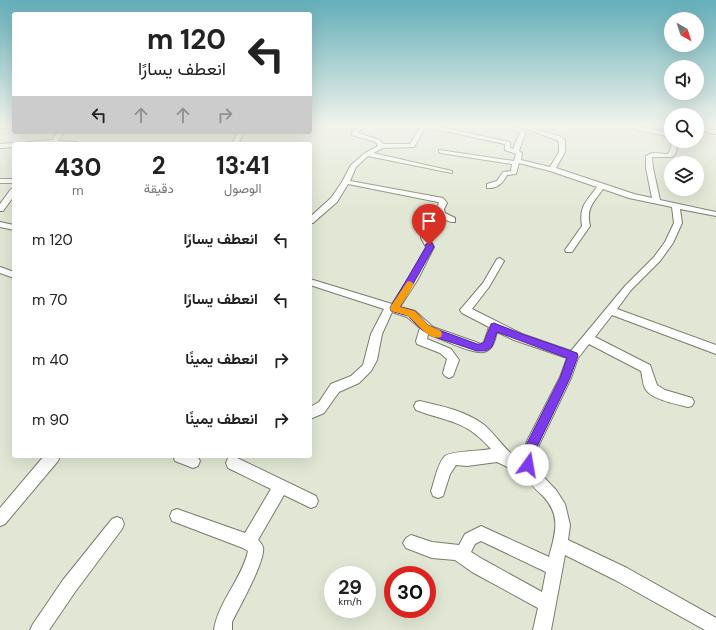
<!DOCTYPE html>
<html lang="ar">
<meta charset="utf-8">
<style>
body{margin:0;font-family:"DM Sans",Vazirmatn,sans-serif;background:#f6f6f6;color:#222;direction:rtl;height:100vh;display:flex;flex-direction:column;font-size:15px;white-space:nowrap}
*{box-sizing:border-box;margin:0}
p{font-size:13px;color:#767676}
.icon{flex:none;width:22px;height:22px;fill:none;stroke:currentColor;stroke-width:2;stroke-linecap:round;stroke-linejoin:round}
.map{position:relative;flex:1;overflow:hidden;direction:ltr}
.side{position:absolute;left:12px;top:142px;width:300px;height:316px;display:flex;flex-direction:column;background:#fff;border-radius:4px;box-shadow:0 4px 16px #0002;direction:rtl}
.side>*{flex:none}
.guide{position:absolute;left:12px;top:12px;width:300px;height:122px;border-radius:4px;box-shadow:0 4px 16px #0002;direction:rtl;background:#fff;color:#222;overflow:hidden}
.needle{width:26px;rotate:141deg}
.tools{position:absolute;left:664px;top:12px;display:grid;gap:8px}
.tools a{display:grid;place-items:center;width:40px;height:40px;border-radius:50%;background:#fff;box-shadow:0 4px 16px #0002;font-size:20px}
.speed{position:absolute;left:324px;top:566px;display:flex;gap:8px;font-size:20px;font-weight:700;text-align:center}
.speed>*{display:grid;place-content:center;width:52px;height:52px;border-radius:50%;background:#fff;box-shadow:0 4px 16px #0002;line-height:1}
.speed small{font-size:10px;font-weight:400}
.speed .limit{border:6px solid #d22;background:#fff;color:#111}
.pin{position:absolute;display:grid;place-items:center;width:34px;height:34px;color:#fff;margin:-41px -17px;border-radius:50% 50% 50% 0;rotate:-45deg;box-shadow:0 0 4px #0007}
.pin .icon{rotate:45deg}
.me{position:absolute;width:44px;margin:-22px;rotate:13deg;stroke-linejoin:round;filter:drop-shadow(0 0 3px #0008)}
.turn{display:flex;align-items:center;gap:14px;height:84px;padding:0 20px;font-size:18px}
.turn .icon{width:52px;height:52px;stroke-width:2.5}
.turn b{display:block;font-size:28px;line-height:34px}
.lanes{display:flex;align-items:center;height:38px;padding:0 20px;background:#0003;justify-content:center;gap:20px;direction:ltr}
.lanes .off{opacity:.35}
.eta{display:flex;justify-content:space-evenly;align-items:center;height:68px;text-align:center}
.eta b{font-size:24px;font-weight:700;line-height:28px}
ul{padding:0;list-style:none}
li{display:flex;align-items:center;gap:12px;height:60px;padding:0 20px}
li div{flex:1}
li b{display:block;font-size:15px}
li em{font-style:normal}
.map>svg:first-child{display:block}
</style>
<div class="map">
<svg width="716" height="630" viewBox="0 0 716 630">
<rect width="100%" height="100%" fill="#e1e7d4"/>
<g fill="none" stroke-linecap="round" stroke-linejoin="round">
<defs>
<path id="minor" d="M 0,125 L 14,125 L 14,128 L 0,128 Z
M 360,125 L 366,125 L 358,133 L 380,140 L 383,144 L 410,144 L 421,125 L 431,125 L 510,142 L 510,148 L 513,149 L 520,132 L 498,125 L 507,125 L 526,131 L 519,151 L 522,153 L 521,160 L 550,167 L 559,152 L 559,141 L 527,129 L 526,125 L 532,125 L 534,129 L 559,136 L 565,140 L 565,152 L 556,168 L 634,194 L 652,198 L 646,168 L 646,156 L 652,153 L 668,154 C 674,146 667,141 681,141 L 677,145 L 676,153 L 672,157 L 652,157 L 653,168 L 660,200 L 716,212 L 716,216 L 680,209 L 682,223 L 673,243 L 660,261 L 631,290 L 617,309 L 716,345 L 716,354 L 612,315 L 595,337 L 650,365 L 657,385 L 665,390 L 692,398 L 694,402 L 692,406 L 688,407 C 677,404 653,400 646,390 C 642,384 643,378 641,371 L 589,344 L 578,358 L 571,378 L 538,447 L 535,459 L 536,469 L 556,490 L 565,504 L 570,525 L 568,540 L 627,568 L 716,618 L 716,630 L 705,630 L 615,580 L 565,555 L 551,630 L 533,630 L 538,608 L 472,572 L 455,560 L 432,558 L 406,548 L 403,543 L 406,538 L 411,535 L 432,542 L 459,545 L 465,534 L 481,526 L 549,557 C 555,534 562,516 543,496 C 535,489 528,482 524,472 L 520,473 L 497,462 L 467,466 L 456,465 L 450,474 L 443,496 L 438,498 L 433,496 L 431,491 C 435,480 437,464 445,456 C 451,451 481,451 491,449 C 464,419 450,423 416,410 L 414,406 L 416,402 L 420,401 C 442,406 465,411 483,424 C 495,433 509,457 521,459 L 527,441 L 560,377 L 567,358 L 514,340 L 497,332 C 495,339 494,347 487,351 C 477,357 440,338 428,334 L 427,339 L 451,349 L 459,360 L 453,376 L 449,378 L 445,376 L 443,373 L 447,359 L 440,353 L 417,344 L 416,341 L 420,328 L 407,317 L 392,312 L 382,334 L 377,360 L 371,371 L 359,383 L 339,392 L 324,413 L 310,419 L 310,407 L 319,402 L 331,384 L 351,376 L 363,365 L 371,334 L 384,309 L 310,285 L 310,279 L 392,304 L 409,278 L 426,247 L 421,238 L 422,236 L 428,236 L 434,247 L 418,279 L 400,307 L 415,311 L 433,327 L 481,344 L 484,342 L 489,327 L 462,313 L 460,310 L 483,283 L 497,259 L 500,258 L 504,261 L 489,287 L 472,309 L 522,334 L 571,351 L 625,286 L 654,257 L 665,242 L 674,223 L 672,207 L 629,198 L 603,189 C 593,203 586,208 590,226 L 572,252 L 566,252 L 565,250 L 582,226 C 579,206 586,202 597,187 L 550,171 L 519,163 L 516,174 L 507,175 C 503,183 497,189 487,188 L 487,184 L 497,181 L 503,172 L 511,171 L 512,164 L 441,153 L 439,152 L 439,150 L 514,161 L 516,154 L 505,150 L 505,144 L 426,127 L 414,147 L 383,148 L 373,153 L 452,171 L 452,173 L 368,156 L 356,167 L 350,181 L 443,198 L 447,203 L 444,209 L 445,213 L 455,218 L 455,222 C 447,223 439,216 436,209 L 439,203 L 438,202 L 348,184 L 337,202 L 313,223 L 310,223 L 310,217 L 331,198 L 342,182 L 351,165 L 365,153 L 378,146 L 376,142 L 352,135 L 352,133 ZM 481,541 L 546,572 L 542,592 L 484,560 L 471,552 L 475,544 Z
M 632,125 L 638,125 L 639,127 L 671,133 L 671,137 L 634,129 Z
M 697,126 L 716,130 L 716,134 L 697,130 Z
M 58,132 L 64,132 L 58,141 L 77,142 L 80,144 L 25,144 L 28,142 L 52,140 Z
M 238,132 L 244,132 L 238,144 L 232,144 Z
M 14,143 L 16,144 L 14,144 L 14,147 L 0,148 L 0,144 Z
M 0,179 L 14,179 L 14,183 L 0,183 Z
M 11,189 L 14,189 L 14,196 L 3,211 L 0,211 L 0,204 Z
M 0,222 L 14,225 L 14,230 L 0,227 Z
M 0,267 L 14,272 L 14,278 L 0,273 Z
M 44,456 L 60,456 L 58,461 L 5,524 L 0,526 L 0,508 Z
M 173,456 L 197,456 L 200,461 L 198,466 L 193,468 L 175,461 Z
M 233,456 L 316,496 L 318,501 L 316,506 L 311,508 L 284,495 L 258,540 C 260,542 262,544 263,547 C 266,560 239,608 232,622 L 232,630 L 214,630 C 218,602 242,579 248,551 L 243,548 L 172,521 L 170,516 L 172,511 L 177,509 L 245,533 L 271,489 L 228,468 L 226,463 L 228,458 Z
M 117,517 L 122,519 L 124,524 L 122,529 L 75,592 L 49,630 L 30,630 L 33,624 L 63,580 L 112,519 Z"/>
</defs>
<!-- minor casing -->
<use href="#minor" stroke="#787d6b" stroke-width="2"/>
<!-- minor -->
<use href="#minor" fill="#fff" fill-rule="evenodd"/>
</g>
<!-- sky -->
<linearGradient id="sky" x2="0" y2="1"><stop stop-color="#63aeb9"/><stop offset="0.59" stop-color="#f2f4ec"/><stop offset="1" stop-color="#f2f4ec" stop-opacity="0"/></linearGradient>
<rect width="716" height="213" fill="url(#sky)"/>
<!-- route -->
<path fill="#7c3aed" stroke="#51269a" d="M 429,242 L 432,243 L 434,247 L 400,307 L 415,311 L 428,325 L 439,330 L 477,344 L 481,344 L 484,342 L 491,324 L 494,323 L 522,334 L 577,353 L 578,356 L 570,378 L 537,447 L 532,469 L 528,471 L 523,469 L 522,465 L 522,456 L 526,445 L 560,378 L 567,358 L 497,332 L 492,347 L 486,351 L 477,351 L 432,336 L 422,330 L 408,316 L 391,311 L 390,308 L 391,306 L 426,247 L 425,245 Z"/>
<!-- slow -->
<path fill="#f59e0b" d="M 410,281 L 414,284 L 400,307 L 415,311 L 428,325 L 441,331 L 442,334 L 441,337 C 429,341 418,324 409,317 C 405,314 397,313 391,311 L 390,308 L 391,306 L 407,282 Z"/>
</svg>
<div class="tools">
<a><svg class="needle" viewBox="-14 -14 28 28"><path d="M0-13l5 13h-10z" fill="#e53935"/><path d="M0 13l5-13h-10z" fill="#767676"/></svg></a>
<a><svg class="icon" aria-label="sound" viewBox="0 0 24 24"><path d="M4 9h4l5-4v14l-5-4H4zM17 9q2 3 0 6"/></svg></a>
<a><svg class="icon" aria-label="search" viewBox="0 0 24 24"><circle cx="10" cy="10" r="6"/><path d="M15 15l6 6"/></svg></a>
<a><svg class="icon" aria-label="layers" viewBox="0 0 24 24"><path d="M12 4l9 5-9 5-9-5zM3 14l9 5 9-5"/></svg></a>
</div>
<div class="speed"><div>29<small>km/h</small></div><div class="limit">30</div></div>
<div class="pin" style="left:429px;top:245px;background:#d93025"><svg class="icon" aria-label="arrive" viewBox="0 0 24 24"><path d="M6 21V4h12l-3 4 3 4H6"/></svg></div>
<svg class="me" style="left:528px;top:465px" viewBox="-20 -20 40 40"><circle r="19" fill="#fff"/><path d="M0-13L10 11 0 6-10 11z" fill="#7c3aed"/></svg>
<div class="guide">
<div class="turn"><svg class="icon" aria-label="left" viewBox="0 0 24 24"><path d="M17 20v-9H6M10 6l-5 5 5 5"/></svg><div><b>120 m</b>انعطف يسارًا</div></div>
<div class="lanes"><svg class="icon" aria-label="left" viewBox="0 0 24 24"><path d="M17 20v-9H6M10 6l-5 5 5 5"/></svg><svg class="icon off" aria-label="ahead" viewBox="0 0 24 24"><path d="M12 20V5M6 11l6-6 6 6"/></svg><svg class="icon off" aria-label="ahead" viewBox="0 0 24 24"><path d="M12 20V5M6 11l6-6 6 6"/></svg><svg class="icon off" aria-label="right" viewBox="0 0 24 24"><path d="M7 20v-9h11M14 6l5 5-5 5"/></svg></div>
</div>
<section class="side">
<div class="eta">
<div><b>13:41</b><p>الوصول</p></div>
<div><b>2</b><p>دقيقة</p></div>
<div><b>430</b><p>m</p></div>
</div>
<ul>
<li><svg class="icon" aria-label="left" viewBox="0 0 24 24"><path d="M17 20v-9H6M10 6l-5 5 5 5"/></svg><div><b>انعطف يسارًا</b></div><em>120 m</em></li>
<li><svg class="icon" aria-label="left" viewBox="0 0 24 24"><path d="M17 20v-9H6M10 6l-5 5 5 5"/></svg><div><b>انعطف يسارًا</b></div><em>70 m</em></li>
<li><svg class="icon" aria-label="right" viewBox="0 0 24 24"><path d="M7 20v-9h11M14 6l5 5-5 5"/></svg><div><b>انعطف يمينًا</b></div><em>40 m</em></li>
<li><svg class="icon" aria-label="right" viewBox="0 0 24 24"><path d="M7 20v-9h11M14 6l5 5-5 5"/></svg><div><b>انعطف يمينًا</b></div><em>90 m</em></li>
</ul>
</section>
</div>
